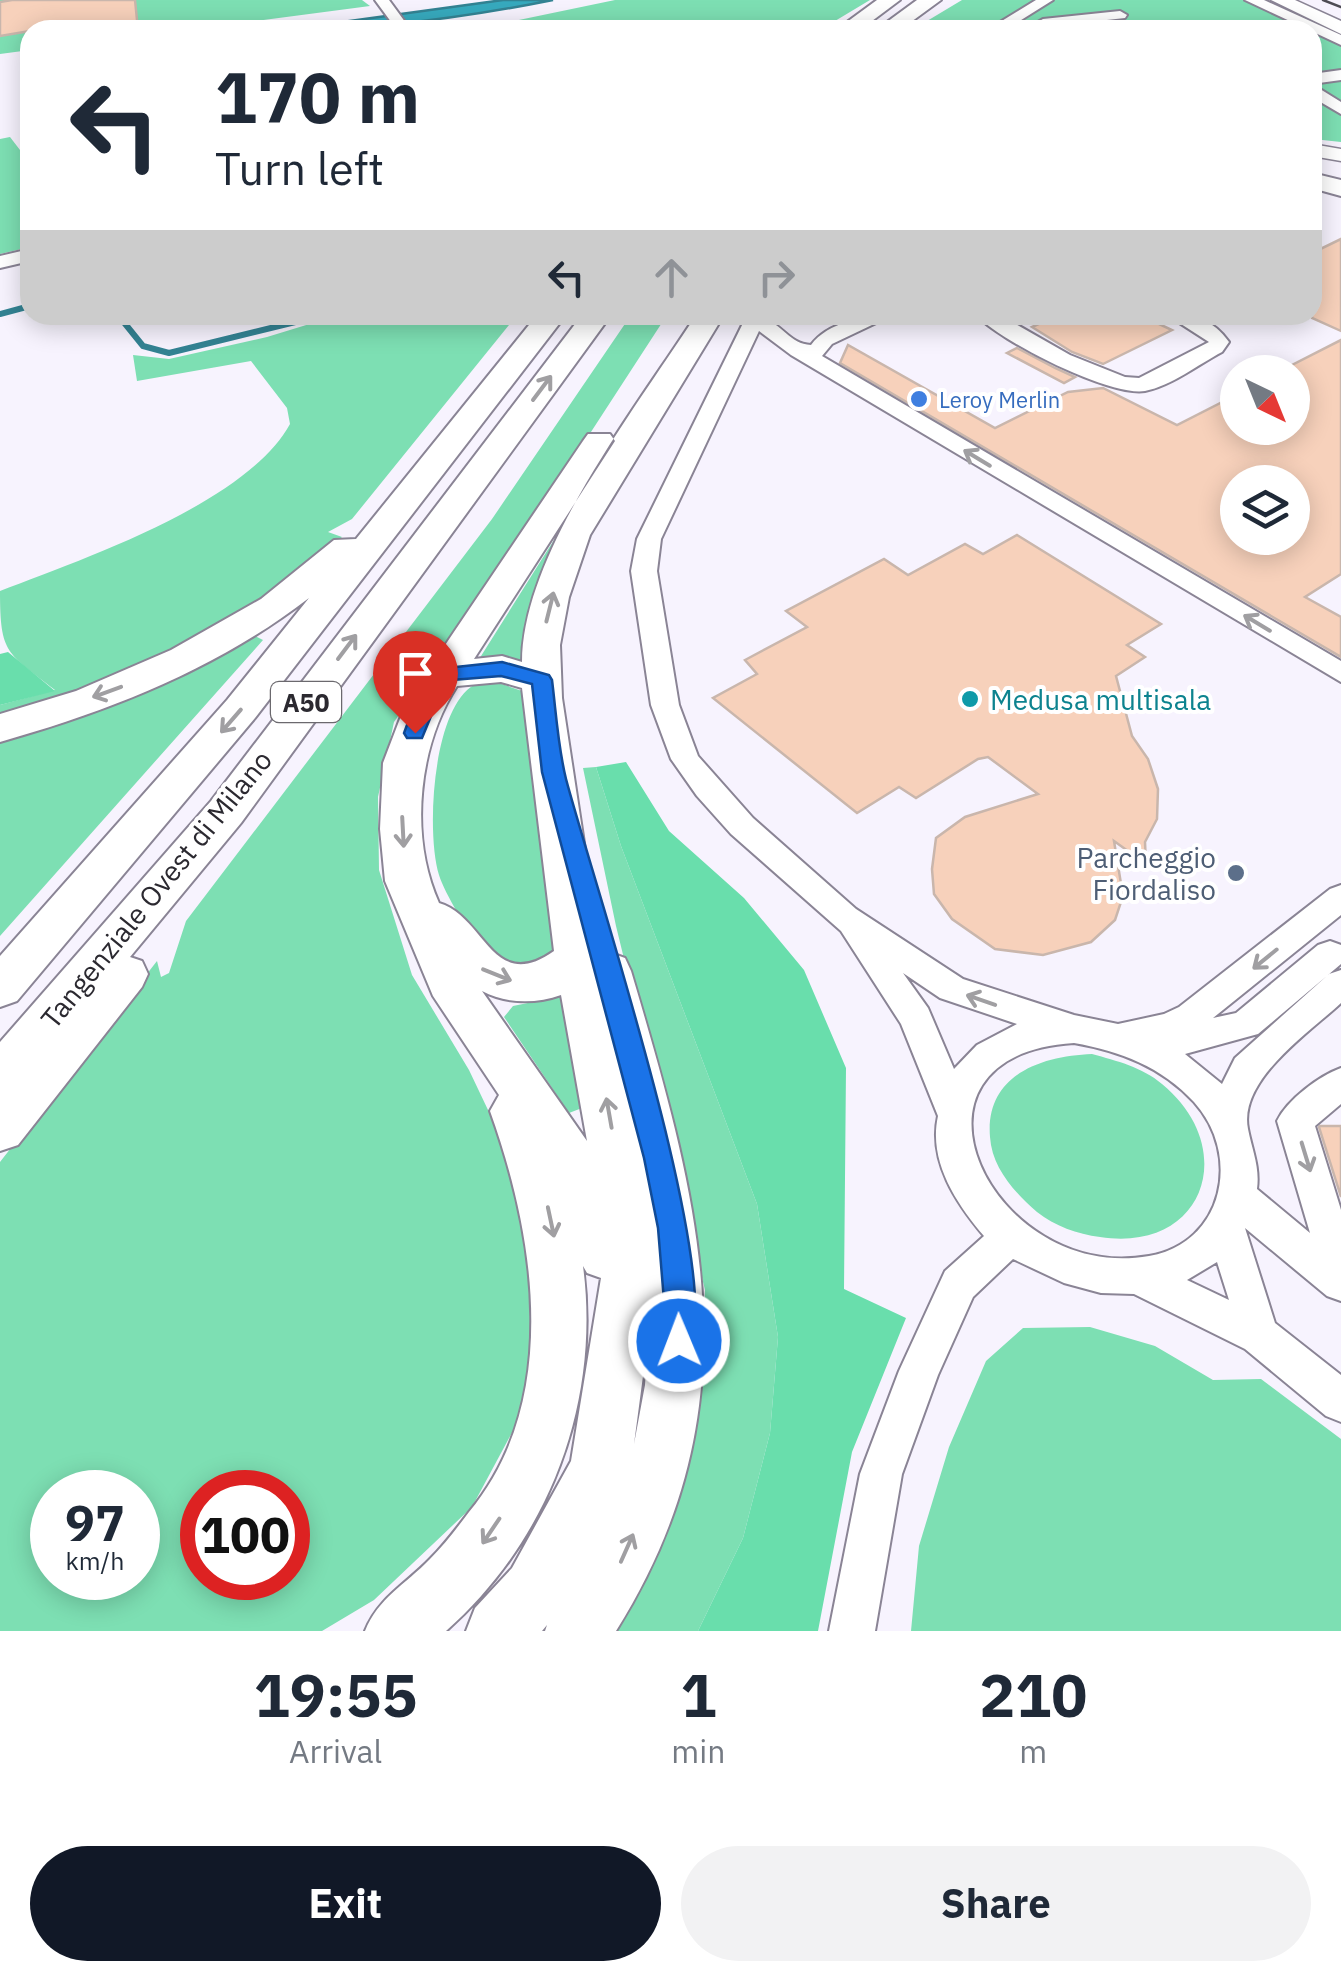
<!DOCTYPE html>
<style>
body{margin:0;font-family:"IBM Plex Sans",sans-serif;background:#f2f2f3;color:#1f2937;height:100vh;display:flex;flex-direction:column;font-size:38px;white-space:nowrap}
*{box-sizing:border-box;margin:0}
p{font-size:32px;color:#747a83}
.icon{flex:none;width:55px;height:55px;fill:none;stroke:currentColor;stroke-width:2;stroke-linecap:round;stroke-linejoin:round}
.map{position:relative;height:1631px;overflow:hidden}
.side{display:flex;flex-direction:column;background:#fff;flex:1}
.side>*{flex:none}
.hud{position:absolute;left:20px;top:20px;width:1302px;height:305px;border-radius:30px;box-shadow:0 5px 25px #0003;background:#fff;color:#1f2937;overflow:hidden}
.needle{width:65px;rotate:137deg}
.buttons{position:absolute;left:1220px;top:355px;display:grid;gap:20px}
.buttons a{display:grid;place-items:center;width:90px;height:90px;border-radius:50%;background:#fff;box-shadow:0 5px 25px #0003;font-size:50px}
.speed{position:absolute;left:30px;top:1470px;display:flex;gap:20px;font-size:50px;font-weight:700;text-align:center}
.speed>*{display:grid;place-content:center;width:130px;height:130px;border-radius:50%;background:#fff;box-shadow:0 5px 25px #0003;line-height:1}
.speed small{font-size:25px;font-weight:400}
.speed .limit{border:15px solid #d22;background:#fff;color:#111}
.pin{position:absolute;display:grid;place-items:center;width:85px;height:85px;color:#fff;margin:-102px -42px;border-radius:50% 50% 50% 0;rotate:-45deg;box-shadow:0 0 10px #0007}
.pin .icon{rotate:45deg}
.me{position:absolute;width:110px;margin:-55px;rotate:359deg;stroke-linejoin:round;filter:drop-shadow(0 0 8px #0008)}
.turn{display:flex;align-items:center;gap:35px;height:210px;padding:0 30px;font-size:45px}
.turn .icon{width:130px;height:130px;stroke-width:2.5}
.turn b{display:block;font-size:70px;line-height:85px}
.lanes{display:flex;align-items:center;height:95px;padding:0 30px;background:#0003;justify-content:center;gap:50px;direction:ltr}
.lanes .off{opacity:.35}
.eta{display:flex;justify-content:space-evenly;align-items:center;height:170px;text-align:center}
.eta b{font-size:60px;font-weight:700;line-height:70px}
.action{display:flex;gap:20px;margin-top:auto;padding:20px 30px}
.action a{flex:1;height:115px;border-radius:60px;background:#111827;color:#fff;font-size:40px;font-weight:700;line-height:115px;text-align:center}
.action a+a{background:#f2f2f3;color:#1f2937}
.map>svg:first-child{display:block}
</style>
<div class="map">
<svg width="1341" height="1631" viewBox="0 0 1341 1631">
<rect width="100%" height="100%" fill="#f7f3fe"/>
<!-- green -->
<path fill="#7ddfb3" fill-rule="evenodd" d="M 0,0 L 362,0 L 370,6 L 187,30 L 30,30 L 30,50 L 0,54 Z
M 615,0 L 870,0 L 820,30 L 518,30 L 504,23 Z
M 962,0 L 1265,0 L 1341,36 L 1341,142 L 1313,139 L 1312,30 L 912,30 Z
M 10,137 L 30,163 L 30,247 L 0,254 L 0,139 Z
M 339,315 L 517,315 L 352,519 L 328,532 L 342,537 C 246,630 126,678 0,716 L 0,705 L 55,690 C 7,652 0,655 0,591 C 83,559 247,503 290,424 L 287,408 L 251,361 L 137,381 L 133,355 L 169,359 L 267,337 Z
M 631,315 L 667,315 L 485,595 L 394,722 L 378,797 L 379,870 L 412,975 L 469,1070 L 517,1171 L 549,1287 L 522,1414 L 472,1507 L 374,1600 L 322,1631 L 0,1631 L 0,1162 L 157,961 L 161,977 L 169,973 L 186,921 L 492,519 ZM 52,1492 L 138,1492 L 138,1578 L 52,1578 ZM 202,1492 L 288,1492 L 288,1578 L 202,1578 Z
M 564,524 L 522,668 L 476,664 Z
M 255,636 L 263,640 L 0,936 L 0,739 L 171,680 Z
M 496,682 L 522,691 L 557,945 L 548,963 L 521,975 C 508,966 494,958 483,948 C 470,936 444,892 439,875 C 426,834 432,709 474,685 C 480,682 489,683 496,682 Z
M 596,767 L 621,846 L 757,1204 L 778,1337 L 770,1433 L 743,1538 L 698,1631 L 605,1631 L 665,1520 L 700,1404 L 705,1290 L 616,926 L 583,768 Z
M 567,995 L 582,1108 L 569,1113 L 504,1017 L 513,1006 Z
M 1092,1054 C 1117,1061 1142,1067 1162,1084 C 1240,1148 1205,1253 1100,1237 C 1077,1234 1055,1226 1037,1212 C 1015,1193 992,1168 990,1137 C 985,1075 1041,1056 1092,1054 Z
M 1090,1327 L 1155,1346 L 1213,1380 L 1261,1379 L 1341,1439 L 1341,1631 L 911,1631 L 919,1546 L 949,1447 L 986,1361 L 1023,1328 Z"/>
<!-- forest -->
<path fill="#69deac" d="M 8,652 L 55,691 L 0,705 L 0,654 Z
M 626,762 L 669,831 L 744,898 L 804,970 L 846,1068 L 844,1289 L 906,1318 L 852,1452 L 818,1631 L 698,1631 L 743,1538 L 770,1433 L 778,1337 L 757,1204 L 621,846 L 596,767 Z"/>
<!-- water -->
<path fill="#37aabe" stroke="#338393" stroke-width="2.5" d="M 503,0 L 553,0 C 463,18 376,30 284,30 Z"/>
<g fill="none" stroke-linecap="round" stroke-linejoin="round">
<!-- stream -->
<path stroke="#338393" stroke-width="6" d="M 0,314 L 30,306
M 118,315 L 143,346 L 169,353 L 324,315"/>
</g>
<!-- building -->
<path fill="#f7d1bb" stroke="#c9b6ac" stroke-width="2.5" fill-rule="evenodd" d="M 12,0 L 135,0 L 138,30 L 75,30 L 72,24 L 0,36 L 0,2 Z
M 1341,239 L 1341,331 L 1312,318 L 1312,253 Z
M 1058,315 L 1140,315 L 1172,330 L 1103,364 L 1072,352 L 1032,327 Z
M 1341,340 L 1341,574 L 1305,597 L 1341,617 L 1341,657 L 840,363 L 848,345 L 995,428 L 1068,392 L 1103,388 L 1177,425 L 1238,394 L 1238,428 L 1292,428 L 1292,365 ZM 1238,482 L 1292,482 L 1292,538 L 1238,538 Z
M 1017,348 L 1055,368 L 1075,377 L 1064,383 L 1007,353 Z
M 1017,535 L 1161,624 L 1127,645 L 1145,657 L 1116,676 L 1132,736 L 1148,759 L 1158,789 L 1157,819 L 1145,842 L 1146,864 L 1114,841 L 1123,896 L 1115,920 L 1091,942 L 1043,955 L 995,949 L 952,919 L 934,894 L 932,869 L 936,838 L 965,817 L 1038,794 L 988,757 L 978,759 L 916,798 L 899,787 L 857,813 L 713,698 L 757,674 L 745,660 L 807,627 L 786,611 L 884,559 L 908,575 L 965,544 L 983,554 Z
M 1320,1126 L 1341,1126 L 1341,1197 L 1319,1127 Z"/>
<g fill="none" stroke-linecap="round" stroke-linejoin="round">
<defs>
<path id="minor" d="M 375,0 L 389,0 L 411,30 L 397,30 Z
M 1036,0 L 1053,0 L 1005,30 L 987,30 Z
M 1245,0 L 1264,0 L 1341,35 L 1341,45 Z
M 1120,11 L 1127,15 L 1125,18 L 1043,27 L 1036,23 L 1043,19 Z
M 1341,70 L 1341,80 L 1312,84 L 1312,74 Z
M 1312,84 L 1341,102 L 1341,114 L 1312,97 Z
M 30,249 L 30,261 L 0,268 L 0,256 Z
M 747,315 C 780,315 785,344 811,345 C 828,322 866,315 893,315 L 832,344 L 822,356 L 1341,661 L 1341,682 L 791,355 L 759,331 L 661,539 L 657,571 L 679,705 L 698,756 L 753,818 L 856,909 L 963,979 L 1074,1015 L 1118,1024 L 1164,1014 L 1179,1007 L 1330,889 L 1341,885 L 1341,915 L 1213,1018 L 1236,1013 L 1318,945 L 1330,941 L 1341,945 L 1341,964 L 1258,1034 L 1185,1054 L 1222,1084 L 1235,1058 L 1329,974 L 1341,970 L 1341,1003 C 1310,1032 1238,1080 1248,1129 C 1252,1150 1260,1167 1257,1189 L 1310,1233 L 1277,1121 C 1287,1100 1319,1076 1341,1068 L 1341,1104 L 1315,1126 L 1341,1210 L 1341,1301 L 1327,1296 L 1245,1228 L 1275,1323 L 1341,1375 L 1341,1422 L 1326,1416 L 1245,1349 L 1134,1294 L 1101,1293 L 1064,1283 L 1013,1259 L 973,1297 L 938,1375 L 902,1474 L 875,1631 L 829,1631 L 860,1474 L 899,1371 L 945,1271 L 984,1236 C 956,1203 928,1161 938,1116 L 901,1024 L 841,931 L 731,834 L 697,796 L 671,759 L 651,705 L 631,571 L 637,539 ZM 903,973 L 940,998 L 1017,1024 L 977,1045 L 954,1069 L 928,1008 ZM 1074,1043 C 1120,1051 1162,1067 1194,1102 C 1242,1155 1224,1243 1149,1256 C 992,1284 881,1055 1074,1043 ZM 1217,1262 L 1229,1300 L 1187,1280 Z
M 976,315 L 1000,315 L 1070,355 L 1125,377 L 1139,378 L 1209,342 L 1167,315 C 1194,315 1213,319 1229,342 L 1222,352 C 1199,364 1171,386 1145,391 C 1110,397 1000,341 976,315 Z"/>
<path id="major" d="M 1271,0 L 1295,0 L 1341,21 L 1341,34 Z
M 1312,144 L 1341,149 L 1341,161 L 1312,156 Z"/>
<path id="highway" d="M 877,0 L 900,0 L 860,30 L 836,30 Z
M 917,0 L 941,0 L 900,30 L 876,30 Z
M 1312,173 L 1341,180 L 1341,196 L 1312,188 Z
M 537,315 L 566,315 L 255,718 L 17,1001 L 0,1007 L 0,956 L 227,700 L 309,598 C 217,669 110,711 0,742 L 0,714 L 76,691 L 171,650 L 261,599 L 334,540 L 356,539 Z
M 582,315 L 611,315 L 241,823 L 130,957 L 142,961 L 148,974 L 142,987 L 18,1145 L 0,1151 L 0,1042 L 211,801 Z
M 696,315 L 724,315 L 590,535 L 569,597 L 560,645 L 562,698 L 601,955 L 608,952 L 625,958 L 631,971 C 701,1207 757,1406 616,1631 L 545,1631 L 547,1625 L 542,1631 L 466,1631 L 475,1608 L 512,1568 L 571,1461 L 601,1278 L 587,1273 L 583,1266 C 601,1402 549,1540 446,1631 L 365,1631 C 378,1598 406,1584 430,1559 C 444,1545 457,1528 469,1512 C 562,1400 535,1236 490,1111 L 499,1095 L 433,996 L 385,881 L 380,829 L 383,763 L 406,703 L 583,441 L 588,434 L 610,434 L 615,441 L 474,659 L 502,656 L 522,662 C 522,553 637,407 696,315 ZM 501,682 L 522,688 L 554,951 C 492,995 485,916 439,903 C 409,836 418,747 457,686 ZM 482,991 C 506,1004 536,1004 561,995 L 587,1141 ZM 648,1338 L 645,1385 L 634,1444 Z"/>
</defs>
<!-- minor casing -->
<use href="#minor" stroke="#8a8495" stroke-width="4"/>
<!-- major casing -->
<use href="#major" stroke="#8a8495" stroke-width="3"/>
<!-- highway casing -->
<use href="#highway" stroke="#8a8495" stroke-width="4"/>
<!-- minor -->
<use href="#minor" fill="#fff" fill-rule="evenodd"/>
<!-- major -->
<use href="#major" fill="#fff" fill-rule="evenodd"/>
<!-- highway -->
<use href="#highway" fill="#fff" fill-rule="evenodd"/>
<!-- tram -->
<path stroke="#4e4c54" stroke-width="2.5" d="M 1323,0 L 1341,7"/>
</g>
<!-- one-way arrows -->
<defs><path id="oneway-shaft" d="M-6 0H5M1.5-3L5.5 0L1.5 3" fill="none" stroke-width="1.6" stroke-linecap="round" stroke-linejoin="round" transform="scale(2.5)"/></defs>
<g stroke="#a09fa2">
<use href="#oneway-shaft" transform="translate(542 388) rotate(-53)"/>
<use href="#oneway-shaft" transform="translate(977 458) rotate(-149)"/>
<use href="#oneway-shaft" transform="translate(550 607) rotate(-76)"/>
<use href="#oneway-shaft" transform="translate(1257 623) rotate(-149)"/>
<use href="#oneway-shaft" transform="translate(347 647) rotate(-53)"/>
<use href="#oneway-shaft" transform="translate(107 692) rotate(160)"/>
<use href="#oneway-shaft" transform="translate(231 721) rotate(131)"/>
<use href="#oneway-shaft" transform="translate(403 832) rotate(87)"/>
<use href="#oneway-shaft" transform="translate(1265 959) rotate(141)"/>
<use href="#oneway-shaft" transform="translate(497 975) rotate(22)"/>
<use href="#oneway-shaft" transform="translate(981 1000) rotate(-161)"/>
<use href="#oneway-shaft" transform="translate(609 1113) rotate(-100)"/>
<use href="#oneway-shaft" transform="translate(1306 1157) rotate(73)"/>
<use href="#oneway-shaft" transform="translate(551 1222) rotate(78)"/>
<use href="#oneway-shaft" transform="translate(491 1531) rotate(124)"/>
<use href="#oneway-shaft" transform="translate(627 1548) rotate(-66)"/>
</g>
<!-- route -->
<path fill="#1a73e8" stroke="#114b97" stroke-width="2.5" d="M 502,662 L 549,675 L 552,680 C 556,712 558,747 566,779 C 593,881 724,1272 690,1351 L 679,1356 L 668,1351 L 664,1341 L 665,1313 L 658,1228 L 644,1158 L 542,772 L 532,684 L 501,676 L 452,680 L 436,704 L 422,738 L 407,738 L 404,733 L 415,703 L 438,669 Z"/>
<!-- markers -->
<circle fill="#3f7fe0" stroke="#fff" stroke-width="4" cx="919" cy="399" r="10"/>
<circle fill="#0f9aa8" stroke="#fff" stroke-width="4" cx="970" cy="699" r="10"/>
<circle fill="#5c6f8a" stroke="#fff" stroke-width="4" cx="1236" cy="873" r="10"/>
<g text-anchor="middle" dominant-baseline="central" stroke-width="8" stroke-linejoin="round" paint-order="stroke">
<!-- far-shop labels -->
<g font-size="22" fill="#366cbe" stroke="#fff" text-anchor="start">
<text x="939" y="399">Leroy Merlin</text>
</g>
<!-- shield labels -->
<rect fill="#fff" stroke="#6b696e" stroke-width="2.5" x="271" y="682" width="70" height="40" rx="8"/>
<g font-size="25" font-weight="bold" fill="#2b2930">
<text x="306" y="702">A50</text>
</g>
<!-- culture labels -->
<g font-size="28" fill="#0d838f" stroke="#fff" text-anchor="start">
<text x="990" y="699">Medusa multisala</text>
</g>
<!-- service labels -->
<g font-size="28" fill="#4e5e75" stroke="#fff" text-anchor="end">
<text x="1216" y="857">Parcheggio<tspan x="1216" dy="32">Fiordaliso</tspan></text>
</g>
<!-- street labels -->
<g font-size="28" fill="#2b2930" stroke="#fff">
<text transform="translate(156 889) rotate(-51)">Tangenziale Ovest di Milano</text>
</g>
</g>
</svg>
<div class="buttons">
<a><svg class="needle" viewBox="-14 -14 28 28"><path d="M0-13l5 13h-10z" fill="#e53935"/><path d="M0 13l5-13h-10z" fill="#747a83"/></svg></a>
<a><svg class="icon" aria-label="layers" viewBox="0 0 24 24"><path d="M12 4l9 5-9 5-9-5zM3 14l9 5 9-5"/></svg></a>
</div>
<div class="speed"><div>97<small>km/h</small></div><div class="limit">100</div></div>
<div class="pin" style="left:415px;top:733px;background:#d93025"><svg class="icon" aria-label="arrive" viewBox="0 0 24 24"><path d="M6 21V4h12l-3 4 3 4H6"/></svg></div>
<svg class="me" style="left:679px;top:1341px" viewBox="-20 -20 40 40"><circle r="17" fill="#1a73e8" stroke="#fff" stroke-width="3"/><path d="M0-11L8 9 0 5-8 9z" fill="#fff"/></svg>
<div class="hud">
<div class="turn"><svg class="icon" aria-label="left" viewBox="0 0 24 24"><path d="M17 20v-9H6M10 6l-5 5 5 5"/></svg><div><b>170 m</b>Turn left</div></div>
<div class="lanes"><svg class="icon" aria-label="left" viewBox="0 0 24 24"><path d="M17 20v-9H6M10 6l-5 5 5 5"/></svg><svg class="icon off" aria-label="ahead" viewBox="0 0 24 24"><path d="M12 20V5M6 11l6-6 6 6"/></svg><svg class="icon off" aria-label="right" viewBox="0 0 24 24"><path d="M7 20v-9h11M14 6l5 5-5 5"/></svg></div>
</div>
</div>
<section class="side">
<div class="eta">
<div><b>19:55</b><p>Arrival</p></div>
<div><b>1</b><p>min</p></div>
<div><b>210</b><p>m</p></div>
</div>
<div class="action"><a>Exit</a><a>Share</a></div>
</section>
